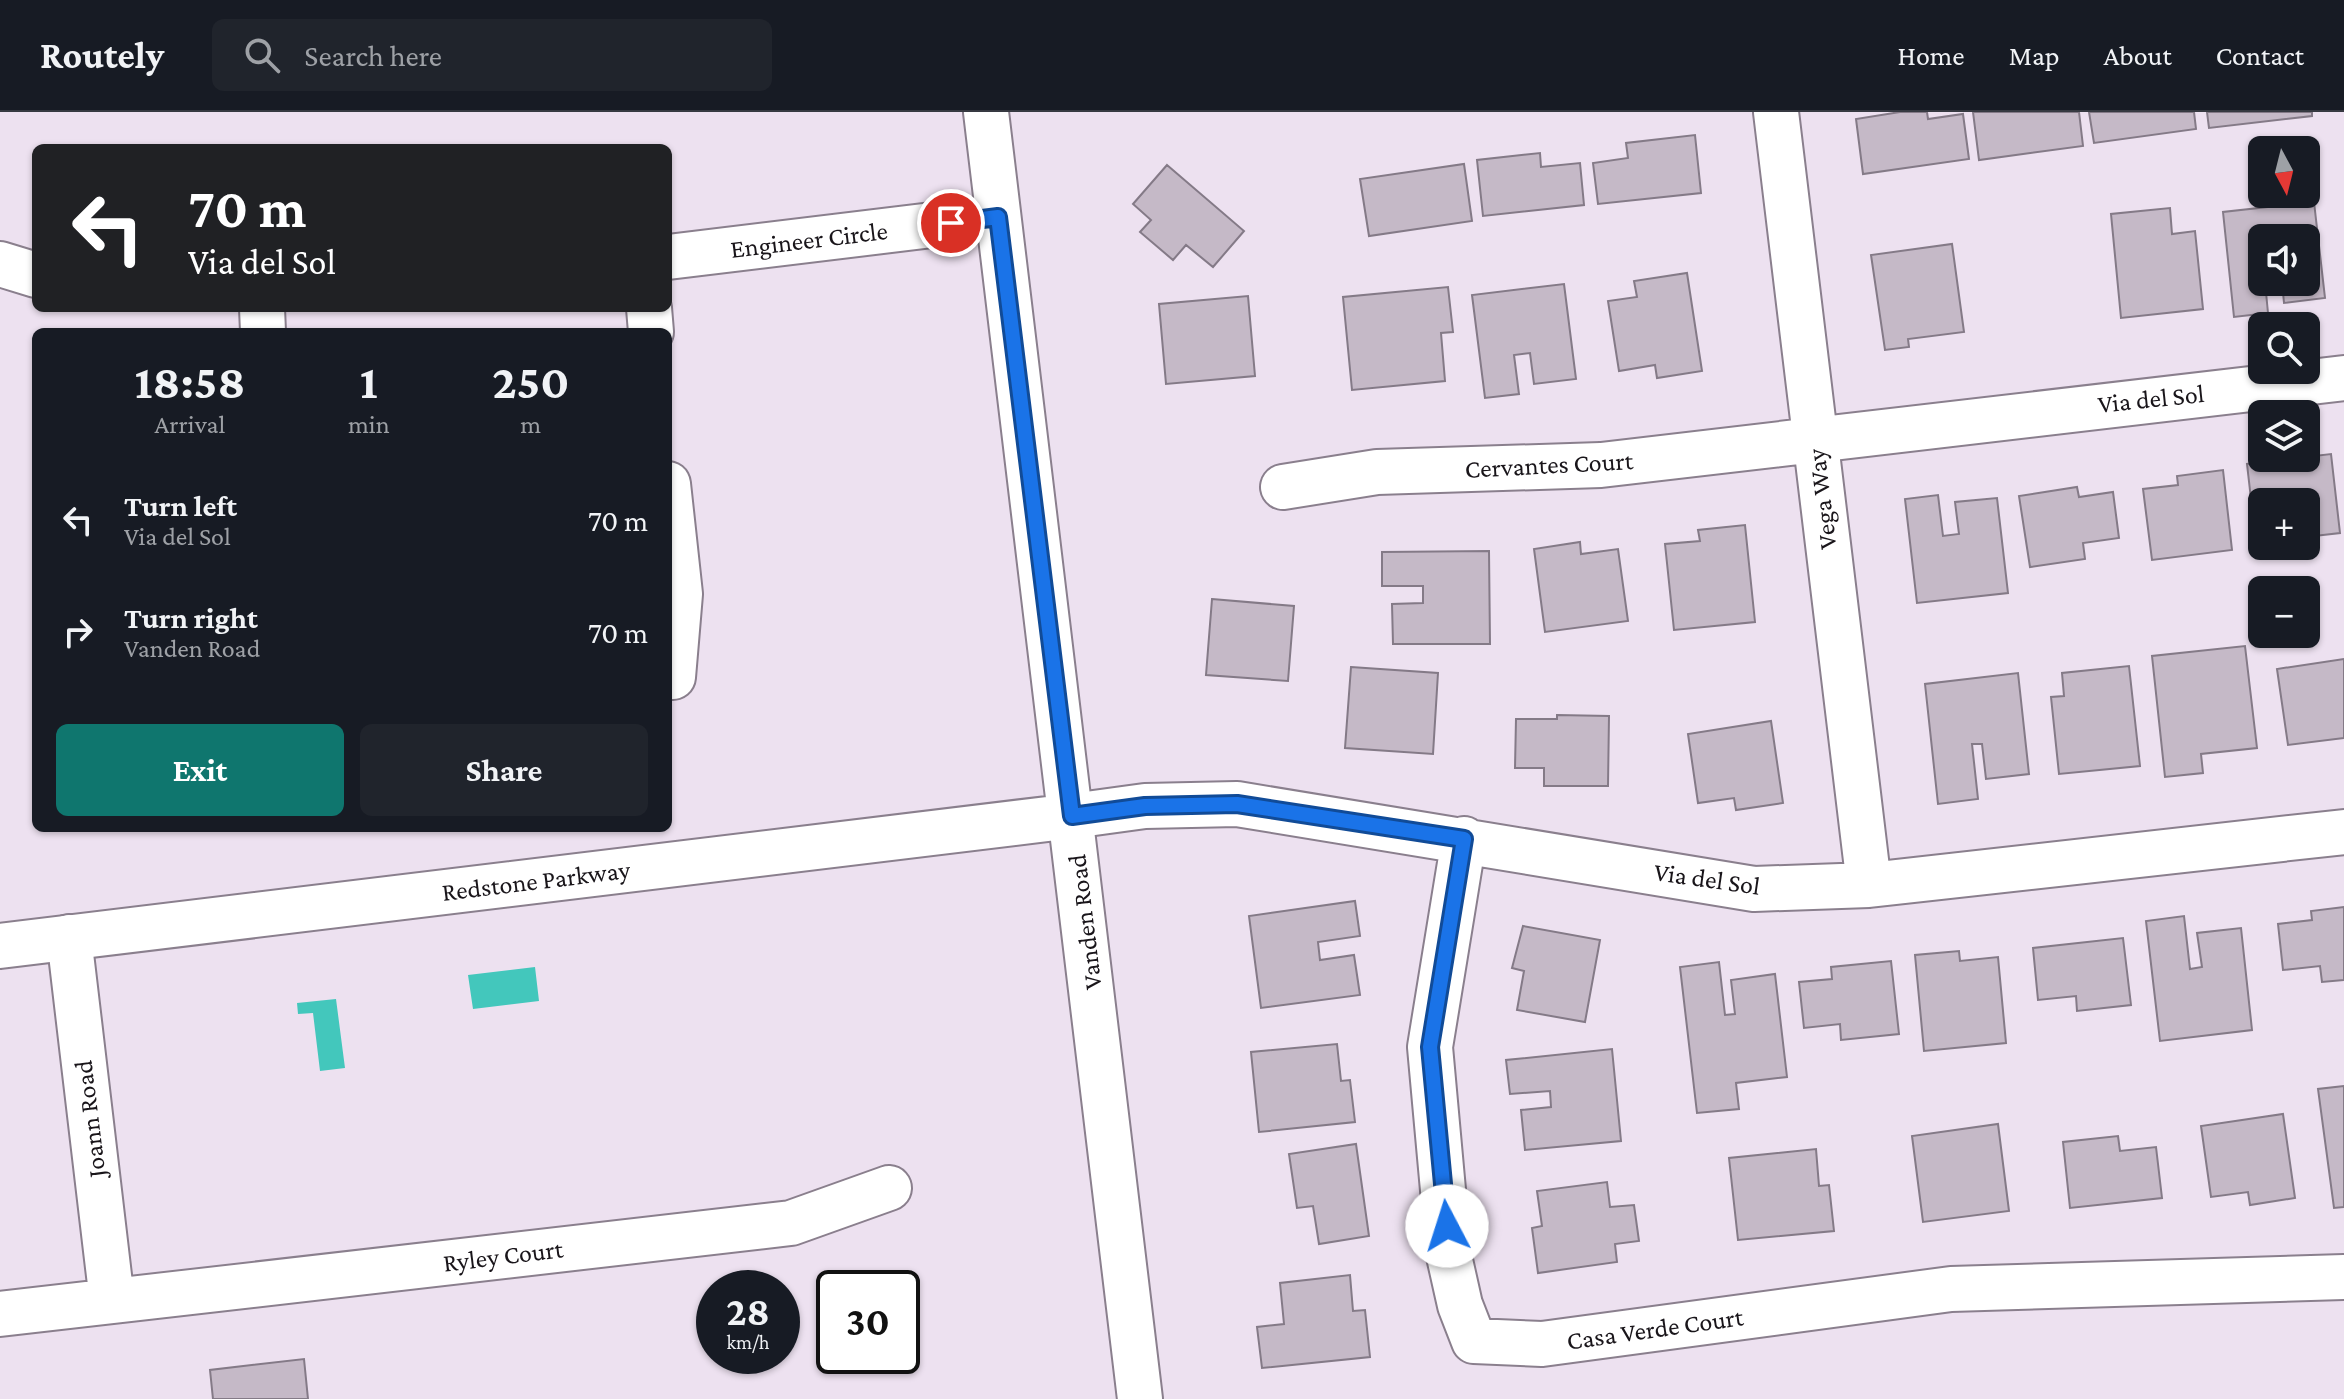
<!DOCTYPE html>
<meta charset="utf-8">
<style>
body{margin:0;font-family:"Crimson Pro",serif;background:#20242c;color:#f1f3f6;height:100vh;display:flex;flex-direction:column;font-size:30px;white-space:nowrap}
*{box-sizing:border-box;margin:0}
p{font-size:26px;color:#9ea1a6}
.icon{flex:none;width:44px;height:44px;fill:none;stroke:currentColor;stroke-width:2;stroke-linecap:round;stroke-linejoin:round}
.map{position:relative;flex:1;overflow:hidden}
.details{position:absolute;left:32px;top:216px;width:640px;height:504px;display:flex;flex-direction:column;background:#171b24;border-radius:12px;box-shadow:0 2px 6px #0004}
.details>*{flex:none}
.guide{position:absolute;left:32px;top:32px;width:640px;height:168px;border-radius:12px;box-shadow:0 2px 6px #0004;background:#202124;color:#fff;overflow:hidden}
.needle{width:52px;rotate:173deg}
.buttons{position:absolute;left:2248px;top:24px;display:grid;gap:16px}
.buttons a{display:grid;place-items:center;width:72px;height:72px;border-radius:12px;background:#171b24;box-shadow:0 2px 6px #0004;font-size:40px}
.speed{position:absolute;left:696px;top:1158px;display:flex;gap:16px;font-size:40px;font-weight:700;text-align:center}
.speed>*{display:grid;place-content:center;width:104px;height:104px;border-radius:50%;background:#171b24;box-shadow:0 2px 6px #0004;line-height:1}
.speed small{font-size:20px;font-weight:400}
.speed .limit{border:4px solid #111;border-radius:12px;background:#fff;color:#111}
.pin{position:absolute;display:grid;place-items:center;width:68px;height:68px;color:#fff;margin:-34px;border:4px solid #fff;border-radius:50%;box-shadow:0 2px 8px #0007}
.me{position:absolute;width:88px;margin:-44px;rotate:355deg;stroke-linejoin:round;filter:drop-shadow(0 0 6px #0008)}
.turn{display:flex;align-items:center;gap:28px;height:168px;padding:0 24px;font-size:36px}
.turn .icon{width:104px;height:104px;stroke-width:2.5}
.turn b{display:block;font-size:56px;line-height:68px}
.eta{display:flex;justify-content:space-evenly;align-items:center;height:136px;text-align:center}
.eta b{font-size:48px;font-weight:700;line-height:56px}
.primary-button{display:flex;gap:16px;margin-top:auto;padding:16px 24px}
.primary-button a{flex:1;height:92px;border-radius:12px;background:#0f766e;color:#fff;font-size:32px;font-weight:700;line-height:92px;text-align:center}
.primary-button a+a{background:#20242c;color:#f1f3f6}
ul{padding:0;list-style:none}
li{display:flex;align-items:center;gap:24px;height:112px;padding:0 24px}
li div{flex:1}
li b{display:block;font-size:30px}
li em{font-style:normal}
header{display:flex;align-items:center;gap:48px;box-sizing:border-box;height:112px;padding:0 40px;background:#171b24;border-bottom:2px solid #363941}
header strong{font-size:38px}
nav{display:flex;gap:44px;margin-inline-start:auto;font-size:28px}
.search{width:560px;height:72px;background:#20242c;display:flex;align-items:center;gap:20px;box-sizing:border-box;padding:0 28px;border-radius:12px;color:#9ea1a6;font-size:30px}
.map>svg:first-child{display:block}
</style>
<header>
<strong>Routely</strong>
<div class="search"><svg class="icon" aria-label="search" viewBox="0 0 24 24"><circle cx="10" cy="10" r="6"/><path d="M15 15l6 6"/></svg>Search here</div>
<nav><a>Home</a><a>Map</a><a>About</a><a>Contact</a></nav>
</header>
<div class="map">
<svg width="2344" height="1287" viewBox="0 0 2344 1287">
<rect width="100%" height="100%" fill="#ede1f0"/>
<!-- water -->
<path fill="#43c7bc" d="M 535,855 L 539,889 L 473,897 L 468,863 Z
M 336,887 L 345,956 L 320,959 L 313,901 L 298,902 L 297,891 Z"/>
<!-- building -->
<path fill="#c5b9c7" stroke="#847a87" stroke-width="2" d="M 1900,0 L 1927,0 L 1928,7 L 1963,2 L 1969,47 L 1863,62 L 1856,7 Z
M 1973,0 L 2079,0 L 2083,34 L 1979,48 Z
M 2089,0 L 2194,0 L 2196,17 L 2094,31 Z
M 2207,0 L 2312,0 L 2312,4 L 2209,16 Z
M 1695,23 L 1701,81 L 1598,92 L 1593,51 L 1628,46 L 1626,31 Z
M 1540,41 L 1541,55 L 1580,51 L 1584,93 L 1483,104 L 1477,48 Z
M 1464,52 L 1472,109 L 1369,124 L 1360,67 Z
M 1167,53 L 1244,119 L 1213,155 L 1186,133 L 1173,148 L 1140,120 L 1151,108 L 1133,92 Z
M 2314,90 L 2325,186 L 2284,191 L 2282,170 L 2306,170 L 2306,126 L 2262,126 L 2262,170 L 2265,170 L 2268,201 L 2234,205 L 2223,100 Z
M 2170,96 L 2172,122 L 2195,119 L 2203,197 L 2121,206 L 2111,102 Z
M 1952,132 L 1964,220 L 1908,227 L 1909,235 L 1885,238 L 1871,143 Z
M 1687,161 L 1702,259 L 1657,266 L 1655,253 L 1619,259 L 1608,189 L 1637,185 L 1634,169 Z
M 1564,172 L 1576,267 L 1534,272 L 1530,241 L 1514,243 L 1519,282 L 1485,286 L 1472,183 Z
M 1448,175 L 1453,220 L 1441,221 L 1445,269 L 1352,278 L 1343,185 Z
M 1248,184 L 1255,264 L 1166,272 L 1159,192 Z
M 2331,342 L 2340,421 L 2306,425 L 2306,390 L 2262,390 L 2262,430 L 2256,431 L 2247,352 Z
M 2223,358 L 2232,438 L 2152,448 L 2143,377 L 2178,373 L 2177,364 Z
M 2077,375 L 2079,385 L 2113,380 L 2119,426 L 2083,431 L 2085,447 L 2030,455 L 2019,384 Z
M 1938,383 L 1943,424 L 1959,422 L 1955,390 L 1997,386 L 2008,481 L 1917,491 L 1905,387 Z
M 1745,413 L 1755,510 L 1674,518 L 1665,432 L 1700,429 L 1698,418 Z
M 1580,430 L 1581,442 L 1618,437 L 1628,509 L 1545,520 L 1534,437 Z
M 1489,439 L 1490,532 L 1393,532 L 1392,492 L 1423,491 L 1423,474 L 1382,474 L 1382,440 Z
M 1212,487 L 1294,494 L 1288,569 L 1206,563 Z
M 2245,534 L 2257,636 L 2201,642 L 2203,661 L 2165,665 L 2152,544 Z
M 2344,547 L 2344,626 L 2288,633 L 2277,557 Z
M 2129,554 L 2140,654 L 2059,662 L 2051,585 L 2064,584 L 2062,561 Z
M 1351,555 L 1438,561 L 1433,642 L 1345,636 Z
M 2018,561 L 2029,662 L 1986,667 L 1982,632 L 1972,632 L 1978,687 L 1938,692 L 1925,572 Z
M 1557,603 L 1609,604 L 1608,674 L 1544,674 L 1544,656 L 1515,656 L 1516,607 L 1557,607 Z
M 1771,609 L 1783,691 L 1736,698 L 1734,686 L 1698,691 L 1688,622 Z
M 1355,789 L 1360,824 L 1318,830 L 1320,848 L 1354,843 L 1360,883 L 1261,896 L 1249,804 Z
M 2344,795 L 2344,868 L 2322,870 L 2320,854 L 2283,858 L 2278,812 L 2312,808 L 2311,799 Z
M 2184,804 L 2190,857 L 2202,855 L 2197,821 L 2241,816 L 2252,918 L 2160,929 L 2146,809 Z
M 1523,814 L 1600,828 L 1585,910 L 1517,898 L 1524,859 L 1512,856 Z
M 2123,826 L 2131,893 L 2077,899 L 2076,884 L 2038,888 L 2033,836 Z
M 1959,839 L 1960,849 L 1998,845 L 2006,931 L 1924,939 L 1915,843 Z
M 1891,849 L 1899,922 L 1841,928 L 1840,912 L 1804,916 L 1799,870 L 1832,867 L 1831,855 Z
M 1719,850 L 1725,903 L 1735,902 L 1731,868 L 1775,862 L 1787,965 L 1736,971 L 1739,997 L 1697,1001 L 1680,855 Z
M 1337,932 L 1341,969 L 1350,968 L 1355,1010 L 1259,1020 L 1251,940 Z
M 1612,937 L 1621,1029 L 1525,1038 L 1521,998 L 1551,995 L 1550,979 L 1510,982 L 1506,948 Z
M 2344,974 L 2344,1095 L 2334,1096 L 2318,977 Z
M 2283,1002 L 2295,1086 L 2250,1093 L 2248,1080 L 2211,1085 L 2201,1014 Z
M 1998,1012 L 2009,1099 L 1923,1110 L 1912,1024 Z
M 2118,1024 L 2120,1039 L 2156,1035 L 2162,1086 L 2070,1096 L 2063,1030 Z
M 1356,1032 L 1369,1124 L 1319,1132 L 1313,1094 L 1297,1096 L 1289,1042 Z
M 1816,1037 L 1819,1074 L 1829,1073 L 1834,1119 L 1738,1128 L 1729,1046 Z
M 1607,1070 L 1610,1095 L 1634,1093 L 1639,1129 L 1615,1132 L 1617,1150 L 1538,1161 L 1532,1116 L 1542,1114 L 1537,1079 Z
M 1350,1163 L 1353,1199 L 1365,1198 L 1370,1245 L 1262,1256 L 1257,1215 L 1284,1212 L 1280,1171 Z
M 304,1247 L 308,1287 L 213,1287 L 210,1258 Z"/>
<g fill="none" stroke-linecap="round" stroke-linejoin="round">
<defs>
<path id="minor" d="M 1776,0 L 1869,773
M 668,145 L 998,105
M 0,152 L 36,163
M 262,196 L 263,220
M 649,196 L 651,220
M 668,372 L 680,482 L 673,565
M 1283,375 L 1377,360 L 1601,353 L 2344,266
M 1072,704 L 1145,694 L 1237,692 L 1754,777 L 1869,773 L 2344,720
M 1464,727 L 1430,935 L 1449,1144 L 1460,1193 L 1474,1229 L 1542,1232 L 1951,1177 L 2344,1165
M 69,825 L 112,1189
M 0,1202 L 791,1111 L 889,1076"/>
<path id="tertiary" d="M 986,0 L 1140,1287
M 0,834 L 1072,704"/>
</defs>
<!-- minor casing -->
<use href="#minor" stroke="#8a7f8d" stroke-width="48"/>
<!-- tertiary casing -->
<use href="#tertiary" stroke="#8a7f8d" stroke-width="48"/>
<!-- minor -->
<use href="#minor" stroke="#fff" stroke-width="44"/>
<!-- tertiary -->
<use href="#tertiary" stroke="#fff" stroke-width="44"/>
</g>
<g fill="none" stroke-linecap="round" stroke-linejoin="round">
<defs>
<path id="route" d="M 951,111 L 998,105 L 1072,704 L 1145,694 L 1237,692 L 1464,727 L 1430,935 L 1447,1114"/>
</defs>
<!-- route casing -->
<use href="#route" stroke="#114b97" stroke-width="20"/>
<!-- route -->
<use href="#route" stroke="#1a73e8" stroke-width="14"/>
</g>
<g text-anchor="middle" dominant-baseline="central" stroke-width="7" stroke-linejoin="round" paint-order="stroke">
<!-- street labels -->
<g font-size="26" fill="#19151a" stroke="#fff">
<text transform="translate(809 128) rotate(-7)">Engineer Circle</text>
<text transform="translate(2151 287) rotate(-6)">Via del Sol</text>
<text transform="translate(1549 353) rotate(-3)">Cervantes Court</text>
<text transform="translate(1822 387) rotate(-97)">Vega Way</text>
<text transform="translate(1707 767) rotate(8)">Via del Sol</text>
<text transform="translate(536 769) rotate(-7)">Redstone Parkway</text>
<text transform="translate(1085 810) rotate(-97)">Vanden Road</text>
<text transform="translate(90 1007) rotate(-97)">Joann Road</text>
<text transform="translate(503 1144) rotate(-7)">Ryley Court</text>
<text transform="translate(1655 1217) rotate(-8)">Casa Verde Court</text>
</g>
</g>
</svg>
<div class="buttons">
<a><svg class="needle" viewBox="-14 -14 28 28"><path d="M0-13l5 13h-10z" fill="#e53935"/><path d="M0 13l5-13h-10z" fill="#9ea1a6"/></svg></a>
<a><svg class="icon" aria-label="sound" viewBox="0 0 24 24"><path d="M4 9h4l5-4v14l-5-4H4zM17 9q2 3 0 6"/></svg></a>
<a><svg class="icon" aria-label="search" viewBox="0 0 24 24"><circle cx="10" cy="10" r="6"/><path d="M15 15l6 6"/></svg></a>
<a><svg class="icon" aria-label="layers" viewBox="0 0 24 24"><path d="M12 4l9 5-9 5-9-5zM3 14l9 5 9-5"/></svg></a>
<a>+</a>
<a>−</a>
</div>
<div class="speed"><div>28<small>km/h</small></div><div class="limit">30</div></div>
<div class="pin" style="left:951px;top:111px;background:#d93025"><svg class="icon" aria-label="arrive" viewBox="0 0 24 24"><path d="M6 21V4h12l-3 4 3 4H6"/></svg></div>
<svg class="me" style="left:1447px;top:1114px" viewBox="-20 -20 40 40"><circle r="19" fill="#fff"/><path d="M0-13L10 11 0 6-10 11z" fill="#1a73e8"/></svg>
<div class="guide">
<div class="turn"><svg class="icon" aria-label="left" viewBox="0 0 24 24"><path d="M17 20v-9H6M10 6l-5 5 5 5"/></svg><div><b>70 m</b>Via del Sol</div></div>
</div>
<section class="details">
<div class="eta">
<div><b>18:58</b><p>Arrival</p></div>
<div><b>1</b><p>min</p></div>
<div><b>250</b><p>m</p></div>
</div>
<ul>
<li><svg class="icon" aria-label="left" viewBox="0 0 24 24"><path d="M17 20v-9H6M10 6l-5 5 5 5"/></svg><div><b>Turn left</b><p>Via del Sol</p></div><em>70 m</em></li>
<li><svg class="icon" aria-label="right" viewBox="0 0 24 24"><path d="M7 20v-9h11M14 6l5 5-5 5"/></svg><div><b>Turn right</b><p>Vanden Road</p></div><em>70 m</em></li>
</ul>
<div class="primary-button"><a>Exit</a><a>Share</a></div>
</section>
</div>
